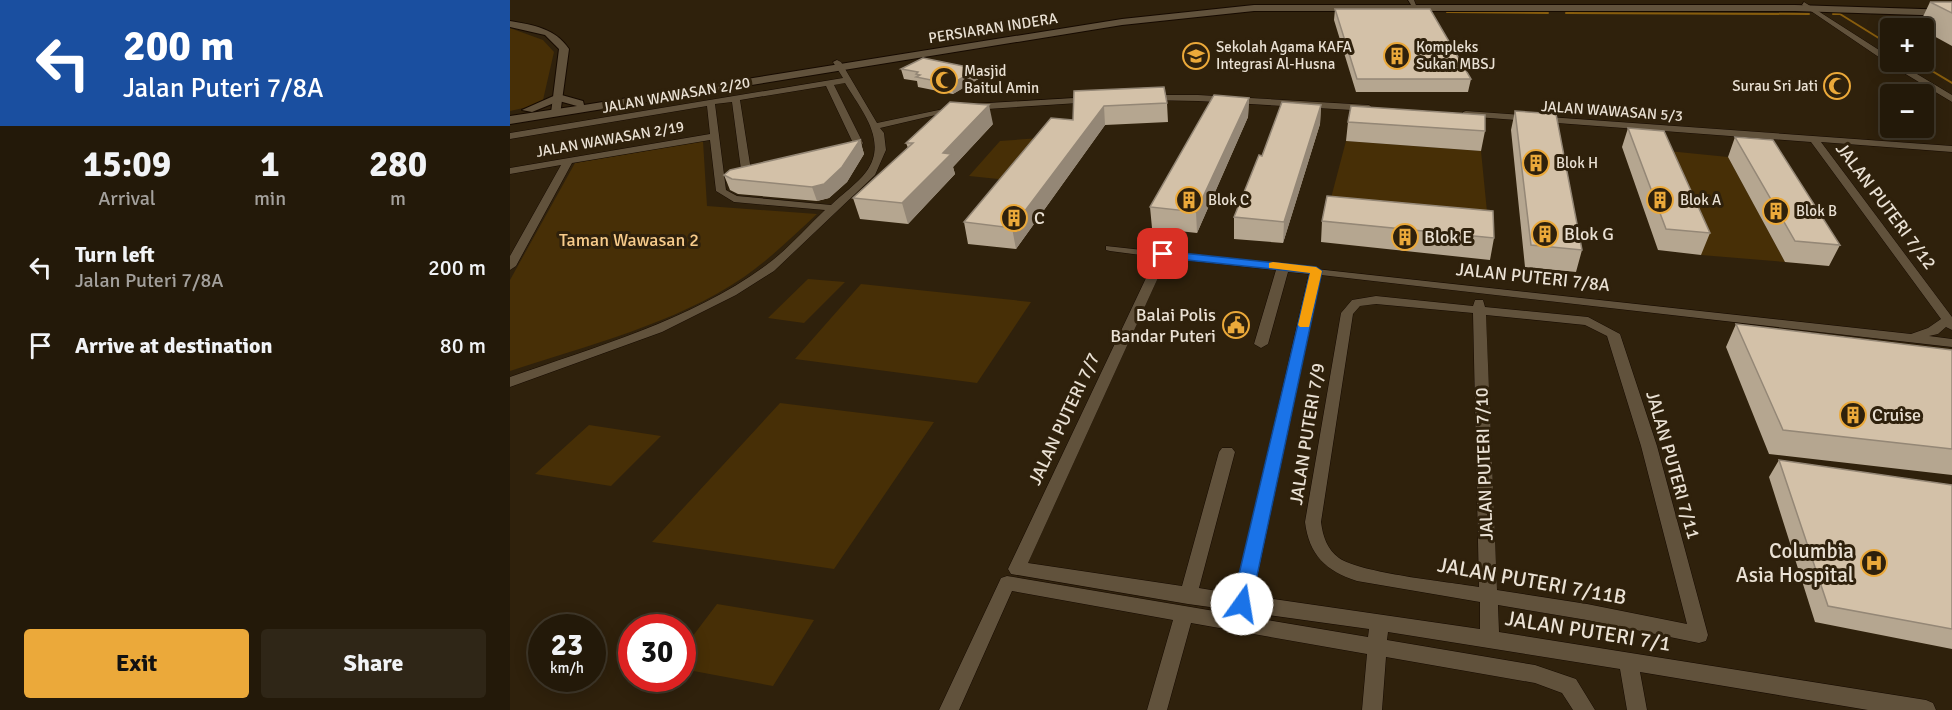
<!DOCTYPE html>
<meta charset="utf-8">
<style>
body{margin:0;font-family:Signika,sans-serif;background:#2f2617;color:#f1f3f6;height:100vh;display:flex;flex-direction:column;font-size:22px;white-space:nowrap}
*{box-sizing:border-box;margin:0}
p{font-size:20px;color:#a3a09c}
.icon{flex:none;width:33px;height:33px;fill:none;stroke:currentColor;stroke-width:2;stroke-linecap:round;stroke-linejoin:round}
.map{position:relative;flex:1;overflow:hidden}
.side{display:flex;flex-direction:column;background:#231909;width:510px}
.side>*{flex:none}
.hud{background:#1a4fa0;color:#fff;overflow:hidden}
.fabs{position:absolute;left:1370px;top:18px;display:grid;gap:12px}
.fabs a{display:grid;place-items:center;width:54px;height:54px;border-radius:6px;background:#231909;box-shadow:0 3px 15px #0003,0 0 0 2px #40382a;font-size:30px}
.speed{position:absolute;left:18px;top:614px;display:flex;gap:12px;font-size:30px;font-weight:700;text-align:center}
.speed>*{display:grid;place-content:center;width:78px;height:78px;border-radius:50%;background:#231909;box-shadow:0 3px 15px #0003,0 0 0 2px #40382a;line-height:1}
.speed small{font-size:15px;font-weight:400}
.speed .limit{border:9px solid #d22;background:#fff;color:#111}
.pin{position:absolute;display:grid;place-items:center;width:51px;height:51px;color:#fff;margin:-26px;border-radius:12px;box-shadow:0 3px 9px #0006}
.me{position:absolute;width:66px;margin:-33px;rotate:13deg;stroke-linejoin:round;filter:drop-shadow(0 0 4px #0008)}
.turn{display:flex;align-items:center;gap:21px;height:126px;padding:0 24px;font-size:27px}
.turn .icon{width:78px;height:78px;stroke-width:2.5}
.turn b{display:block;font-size:42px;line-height:51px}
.eta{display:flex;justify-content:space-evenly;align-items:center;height:102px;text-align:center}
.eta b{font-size:36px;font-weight:700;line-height:42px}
.button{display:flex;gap:12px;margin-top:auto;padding:12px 24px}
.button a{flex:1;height:69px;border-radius:6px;background:#eba93a;color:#111;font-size:24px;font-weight:700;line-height:69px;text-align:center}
.button a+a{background:#2f2617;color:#f1f3f6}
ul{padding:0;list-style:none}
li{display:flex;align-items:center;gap:18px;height:78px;padding:0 24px}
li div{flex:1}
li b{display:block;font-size:22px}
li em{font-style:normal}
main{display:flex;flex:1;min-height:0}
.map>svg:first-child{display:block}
</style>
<main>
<section class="side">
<div class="hud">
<div class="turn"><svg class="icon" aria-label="left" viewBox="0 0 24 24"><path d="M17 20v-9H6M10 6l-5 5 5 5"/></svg><div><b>200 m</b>Jalan Puteri 7/8A</div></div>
</div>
<div class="eta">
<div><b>15:09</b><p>Arrival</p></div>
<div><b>1</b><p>min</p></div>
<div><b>280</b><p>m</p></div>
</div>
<ul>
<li><svg class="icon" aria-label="left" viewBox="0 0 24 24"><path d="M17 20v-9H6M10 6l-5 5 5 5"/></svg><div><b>Turn left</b><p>Jalan Puteri 7/8A</p></div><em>200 m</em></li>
<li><svg class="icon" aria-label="arrive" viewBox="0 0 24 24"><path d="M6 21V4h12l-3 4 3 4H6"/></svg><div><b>Arrive at destination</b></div><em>80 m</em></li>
</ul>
<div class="button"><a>Exit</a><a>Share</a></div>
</section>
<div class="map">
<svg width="1442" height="710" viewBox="0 0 1442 710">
<rect width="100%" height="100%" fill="#2f210c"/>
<!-- green -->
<path fill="#472f06" d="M 0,28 L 33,40 L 44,52 L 33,100 L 18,107 L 0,111 Z
M 544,137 L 509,181 L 459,176 L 490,141 Z
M 193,141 L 197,206 L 307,214 C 283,236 260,259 234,277 C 165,324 78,345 0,371 L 0,280 L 65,163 Z
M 836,141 L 971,151 L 979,232 L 816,217 Z
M 1148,150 L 1218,157 L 1275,262 L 1191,255 Z
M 298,279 L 335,282 L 294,323 L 258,318 Z
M 351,284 L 521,302 L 467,383 L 285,359 Z
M 270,403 L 424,422 L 324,569 L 142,542 Z
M 79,425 L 151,436 L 101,486 L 25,474 Z
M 207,604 L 304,620 L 263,686 L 173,669 L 173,649 Z"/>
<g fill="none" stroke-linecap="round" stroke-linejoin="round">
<!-- stream -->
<path stroke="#885d0d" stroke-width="2" d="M 937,12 L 1038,13
M 1056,13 L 1299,14
M 1323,14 L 1330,14 L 1380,45
M 1407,62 L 1442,83"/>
<defs>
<path id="minor" d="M 898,0 L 904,0 L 907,8 L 903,8 Z
M 1294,2 L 1380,57 L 1380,62 L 1387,62 L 1442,95 L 1442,102 L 1379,64 L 1292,5 Z
M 327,60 L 331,62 L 367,123 L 443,107 L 447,110 L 370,128 L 374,133 L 376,150 L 365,175 L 264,271 L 226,295 L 152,332 L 0,387 L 0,377 C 85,347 181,320 255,266 C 276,251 295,229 315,210 L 224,202 L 206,191 L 200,140 L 62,163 L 6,266 L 0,270 L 0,256 L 51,165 L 0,174 L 0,168 L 200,134 L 197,106 L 0,139 L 0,133 L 333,78 L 323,62 ZM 335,83 C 351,110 379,141 356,172 C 347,184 332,194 321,205 L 227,196 L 216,190 L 205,104 L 222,102 L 232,177 L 237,180 L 242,177 L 230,100 L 316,86 L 343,143 L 334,154 L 339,157 L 348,152 L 353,143 L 324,85 Z
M 639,95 L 688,95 L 859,105 L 863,108 L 859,111 L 688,101 L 636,100 L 635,98 Z
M 581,97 L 585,100 L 584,102 L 462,110 L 458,107 L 462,104 Z
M 956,111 L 1442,146 L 1442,152 L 1311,142 L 1442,317 L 1442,330 L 1436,327 L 1428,334 L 1419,336 L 1442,339 L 1442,347 L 811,275 L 743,596 L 970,629 L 970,602 L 847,581 C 816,571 799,555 795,522 L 831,313 L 842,300 L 866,296 L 963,306 L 965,300 L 973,300 L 975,307 L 1078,317 L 1110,334 L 1147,446 L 1198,635 L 1196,641 L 1189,643 L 1077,620 L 988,605 L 989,632 L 1416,700 L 1423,703 L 1426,710 L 1358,710 L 1130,672 L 1137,710 L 1117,710 L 1110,669 L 878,632 L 877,640 L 1025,665 L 1066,679 L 1085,710 L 1063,710 L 1052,693 L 1025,683 L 876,657 L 872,710 L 852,710 L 857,654 L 681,623 L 657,710 L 637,710 L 663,620 L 502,591 L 449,710 L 429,710 L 491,578 L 497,576 L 858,637 L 859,629 L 678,604 L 501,574 L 498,569 L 646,257 L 600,251 L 596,250 L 596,246 L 1401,334 L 1418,328 L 1431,319 L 1301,142 L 953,116 L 953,112 ZM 657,258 L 766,270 L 744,344 L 751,348 L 758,344 L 778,272 L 799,274 L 725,594 L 689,588 L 725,452 L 722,448 L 712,448 L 709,452 L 672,586 L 518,563 ZM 866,304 L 963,313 L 969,587 C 939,582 850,573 829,558 C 817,549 813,537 811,522 L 843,314 L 850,306 ZM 976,315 L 1075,325 L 1097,336 L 1131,446 L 1177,624 L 1077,604 L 987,590 Z"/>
<path id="tertiary" d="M 0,21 C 23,25 45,28 59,49 L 50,115 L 41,113 L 49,49 L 35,35 L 0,27 Z"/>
<path id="secondary" d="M 744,5 L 1285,5 L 1442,10 L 1442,16 L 1285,11 L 744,11 L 612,25 L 0,124 L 0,116 L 67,106 L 49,101 L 22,112 L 12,110 L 48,94 L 73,101 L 74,105 L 612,19 Z"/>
</defs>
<!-- minor casing -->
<use href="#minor" stroke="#160a00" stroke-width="1"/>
<!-- tertiary casing -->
<use href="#tertiary" stroke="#160a00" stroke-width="2"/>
<!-- secondary casing -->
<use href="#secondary" stroke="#160a00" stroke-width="2"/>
<!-- minor -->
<use href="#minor" fill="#61523c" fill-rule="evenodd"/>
<!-- tertiary -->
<use href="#tertiary" fill="#61523c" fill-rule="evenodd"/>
<!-- secondary -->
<use href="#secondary" fill="#61523c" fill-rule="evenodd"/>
</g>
<!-- wall -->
<path fill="#b5a690" d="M 1420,2 L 1442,2 L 1442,46 L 1413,30 L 1413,28 L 1408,27 Z
M 825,9 L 961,79 L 958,92 L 846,92 L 824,20 Z
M 391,69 L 468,69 L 470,78 L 443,94 L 408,87 L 407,81 L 394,79 Z
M 564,91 L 657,103 L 658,122 L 595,125 L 506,249 L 458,244 L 454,222 L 563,120 Z
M 739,98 L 738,117 L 687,233 L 642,228 L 640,207 Z
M 811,105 L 810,124 L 773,243 L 724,239 L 724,217 L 752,156 Z
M 1005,111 L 1072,250 L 1066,272 L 1015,267 L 1001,130 Z
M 838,122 L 975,131 L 971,151 L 836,141 Z
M 483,124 L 443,167 L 445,174 L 398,224 L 350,219 L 343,198 L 398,148 L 396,143 Z
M 1118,128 L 1200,233 L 1191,255 L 1148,250 L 1112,147 Z
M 1225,137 L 1330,245 L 1319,266 L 1275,262 L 1218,157 Z
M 350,140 L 354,154 L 337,182 L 319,198 L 307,201 L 228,194 L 220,190 L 214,175 Z
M 812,221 L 984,238 L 980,260 L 811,242 Z
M 1226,324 L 1442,350 L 1442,475 L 1259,454 L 1216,347 Z
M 1269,460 L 1442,485 L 1442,649 L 1305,622 L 1259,477 Z"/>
<!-- shaded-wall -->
<path fill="#948776" d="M 468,69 L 470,78 L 443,94 L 441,84 Z
M 739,98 L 738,117 L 687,233 L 686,212 Z
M 479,105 L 483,124 L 443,167 L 445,174 L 398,224 L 392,203 L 433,153 Z
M 811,105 L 810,124 L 773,243 L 774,222 Z
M 594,106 L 595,125 L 506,249 L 502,228 Z
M 350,140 L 354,154 L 337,182 L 319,198 L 307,201 L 302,187 Z"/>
<!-- building -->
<path fill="#d3c1a8" stroke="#948776" stroke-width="1.5" d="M 1420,2 L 1442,2 L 1442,13 Z
M 825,9 L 920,9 L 961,79 L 847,79 Z
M 413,58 L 468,69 L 441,84 L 406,77 L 410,75 L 406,74 L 408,72 L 391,69 Z
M 654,87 L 657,103 L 594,106 L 502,228 L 454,222 L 541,118 L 563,120 L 564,91 Z
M 704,95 L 739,98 L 686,212 L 640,207 Z
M 440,102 L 479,105 L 433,153 L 441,154 L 392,203 L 343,198 L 403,143 L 396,143 Z
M 772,102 L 811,105 L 774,222 L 724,217 L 749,155 L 752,156 Z
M 841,106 L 975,115 L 975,131 L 838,122 Z
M 1005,111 L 1046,114 L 1072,250 L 1021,245 Z
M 1118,128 L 1154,131 L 1200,233 L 1156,229 Z
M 1225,137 L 1263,140 L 1330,245 L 1285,241 Z
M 350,140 L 332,167 L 314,184 L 302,187 L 222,179 L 214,175 L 220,170 Z
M 817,196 L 983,211 L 984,238 L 812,221 Z
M 1226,324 L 1442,350 L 1442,449 L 1273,430 Z
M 1269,460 L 1442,485 L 1442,629 L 1318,606 Z"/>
<!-- route -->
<path fill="#1a73e8" stroke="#114b97" stroke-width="1.5" d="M 653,251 L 806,267 L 812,271 L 741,604 L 738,609 L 732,611 L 725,609 L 722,604 L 800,273 L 649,257 L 649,252 Z"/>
<!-- slow -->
<path fill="#f59e0b" d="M 763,262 L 806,267 L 812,271 L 799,327 L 790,327 L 788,325 L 800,273 L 759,268 L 759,263 Z"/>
<!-- icons -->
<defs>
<symbol id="school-ring" viewBox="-11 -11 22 22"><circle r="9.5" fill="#2f210c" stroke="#eba93a" stroke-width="1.5"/><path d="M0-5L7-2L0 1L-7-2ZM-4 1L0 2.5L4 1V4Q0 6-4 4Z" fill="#eba93a"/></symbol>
<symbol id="building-ring" viewBox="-11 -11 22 22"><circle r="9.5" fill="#2f210c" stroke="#eba93a" stroke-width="1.5"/><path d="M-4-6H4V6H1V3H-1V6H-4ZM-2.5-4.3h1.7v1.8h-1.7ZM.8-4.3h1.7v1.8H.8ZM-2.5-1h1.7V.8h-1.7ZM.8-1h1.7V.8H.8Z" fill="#eba93a"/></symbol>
<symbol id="mosque-ring" viewBox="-11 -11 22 22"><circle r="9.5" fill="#2f210c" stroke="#eba93a" stroke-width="1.5"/><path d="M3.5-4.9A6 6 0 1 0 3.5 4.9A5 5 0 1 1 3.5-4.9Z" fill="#eba93a"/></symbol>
<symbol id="civic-ring" viewBox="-11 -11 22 22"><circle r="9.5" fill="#2f210c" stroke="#eba93a" stroke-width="1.5"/><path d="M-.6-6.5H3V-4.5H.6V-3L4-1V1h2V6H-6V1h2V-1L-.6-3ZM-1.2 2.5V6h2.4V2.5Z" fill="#eba93a"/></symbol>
<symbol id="hospital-ring" viewBox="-11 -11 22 22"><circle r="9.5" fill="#2f210c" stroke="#eba93a" stroke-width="1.5"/><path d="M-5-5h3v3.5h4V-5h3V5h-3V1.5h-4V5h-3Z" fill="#eba93a"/></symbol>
</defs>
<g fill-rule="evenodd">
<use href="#school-ring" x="671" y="41" width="30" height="30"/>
<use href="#building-ring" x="872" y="41" width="30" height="30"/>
<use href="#mosque-ring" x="419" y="65" width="30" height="30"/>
<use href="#mosque-ring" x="1312" y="71" width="30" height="30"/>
<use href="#building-ring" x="1011" y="148" width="30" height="30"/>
<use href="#building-ring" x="664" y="185" width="30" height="30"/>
<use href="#building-ring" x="1135" y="185" width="30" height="30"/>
<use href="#building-ring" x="1251" y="196" width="30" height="30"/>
<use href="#building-ring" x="489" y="203" width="30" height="30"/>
<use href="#building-ring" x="1020" y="219" width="30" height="30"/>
<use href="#building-ring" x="880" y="222" width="30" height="30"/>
<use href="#civic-ring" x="711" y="310" width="30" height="30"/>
<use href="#building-ring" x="1328" y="400" width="30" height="30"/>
<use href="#hospital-ring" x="1349" y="548" width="30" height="30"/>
</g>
<g text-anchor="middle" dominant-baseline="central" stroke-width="6" stroke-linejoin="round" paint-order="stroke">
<!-- far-street labels -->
<g font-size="15" fill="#eae1d4" stroke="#2f210c">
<text transform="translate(483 28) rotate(-9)">PERSIARAN INDERA</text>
<text transform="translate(166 95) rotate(-10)">JALAN WAWASAN 2/20</text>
<text transform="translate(1102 111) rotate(4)">JALAN WAWASAN 5/3</text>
<text transform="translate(100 139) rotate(-10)">JALAN WAWASAN 2/19</text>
</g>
<!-- far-poi labels -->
<g font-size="15" fill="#eae1d4" stroke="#2f210c" text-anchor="start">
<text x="706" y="47">Sekolah Agama KAFA<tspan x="706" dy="17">Integrasi Al-Husna</tspan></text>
<text x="906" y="47">Kompleks<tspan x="906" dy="17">Sukan MBSJ</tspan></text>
<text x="454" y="71">Masjid<tspan x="454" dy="17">Baitul Amin</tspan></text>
<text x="1308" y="86" text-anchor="end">Surau Sri Jati</text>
<text x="1046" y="163">Blok H</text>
<text x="698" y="200">Blok C</text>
<text x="1170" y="200">Blok A</text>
<text x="1286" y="211">Blok B</text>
</g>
<!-- street labels -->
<g font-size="18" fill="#eae1d4" stroke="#2f210c">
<text transform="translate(1376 206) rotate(53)">JALAN PUTERI 7/12</text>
<text transform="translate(1023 277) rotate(6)">JALAN PUTERI 7/8A</text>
<text transform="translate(554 419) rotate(-65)">JALAN PUTERI 7/7</text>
<text transform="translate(797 434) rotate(-81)">JALAN PUTERI 7/9</text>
<text transform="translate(974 464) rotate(-92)">JALAN PUTERI 7/10</text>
<text transform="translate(1163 465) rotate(74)">JALAN PUTERI 7/11</text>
</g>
<!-- poi labels -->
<g font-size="18" fill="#eae1d4" stroke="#2f210c" text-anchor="start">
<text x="524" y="218">C</text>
<text x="1054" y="234">Blok G</text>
<text x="914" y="237">Blok E</text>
<text x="706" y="315" text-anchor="end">Balai Polis<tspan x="706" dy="21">Bandar Puteri</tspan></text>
<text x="1362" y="415">Cruise</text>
</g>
<!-- park labels -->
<g font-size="18" fill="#f7cb8b" stroke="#2f210c">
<text x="119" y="240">Taman Wawasan 2</text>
</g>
<!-- near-poi labels -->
<g font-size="21" fill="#eae1d4" stroke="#2f210c" text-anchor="end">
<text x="1344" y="551">Columbia<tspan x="1344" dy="24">Asia Hospital</tspan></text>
</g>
<!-- near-street labels -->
<g font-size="21" fill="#eae1d4" stroke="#2f210c">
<text transform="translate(1022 581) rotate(10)">JALAN PUTERI 7/11B</text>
<text transform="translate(1078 631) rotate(9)">JALAN PUTERI 7/1</text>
</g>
</g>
</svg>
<div class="fabs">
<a>+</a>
<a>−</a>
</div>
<div class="speed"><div>23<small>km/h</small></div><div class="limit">30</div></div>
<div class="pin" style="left:653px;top:254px;background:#d93025"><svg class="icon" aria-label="arrive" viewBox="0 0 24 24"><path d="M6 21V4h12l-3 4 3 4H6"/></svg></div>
<svg class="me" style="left:732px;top:604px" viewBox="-20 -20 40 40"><circle r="19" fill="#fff"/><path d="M0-13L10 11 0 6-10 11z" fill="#1a73e8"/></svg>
</div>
</main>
